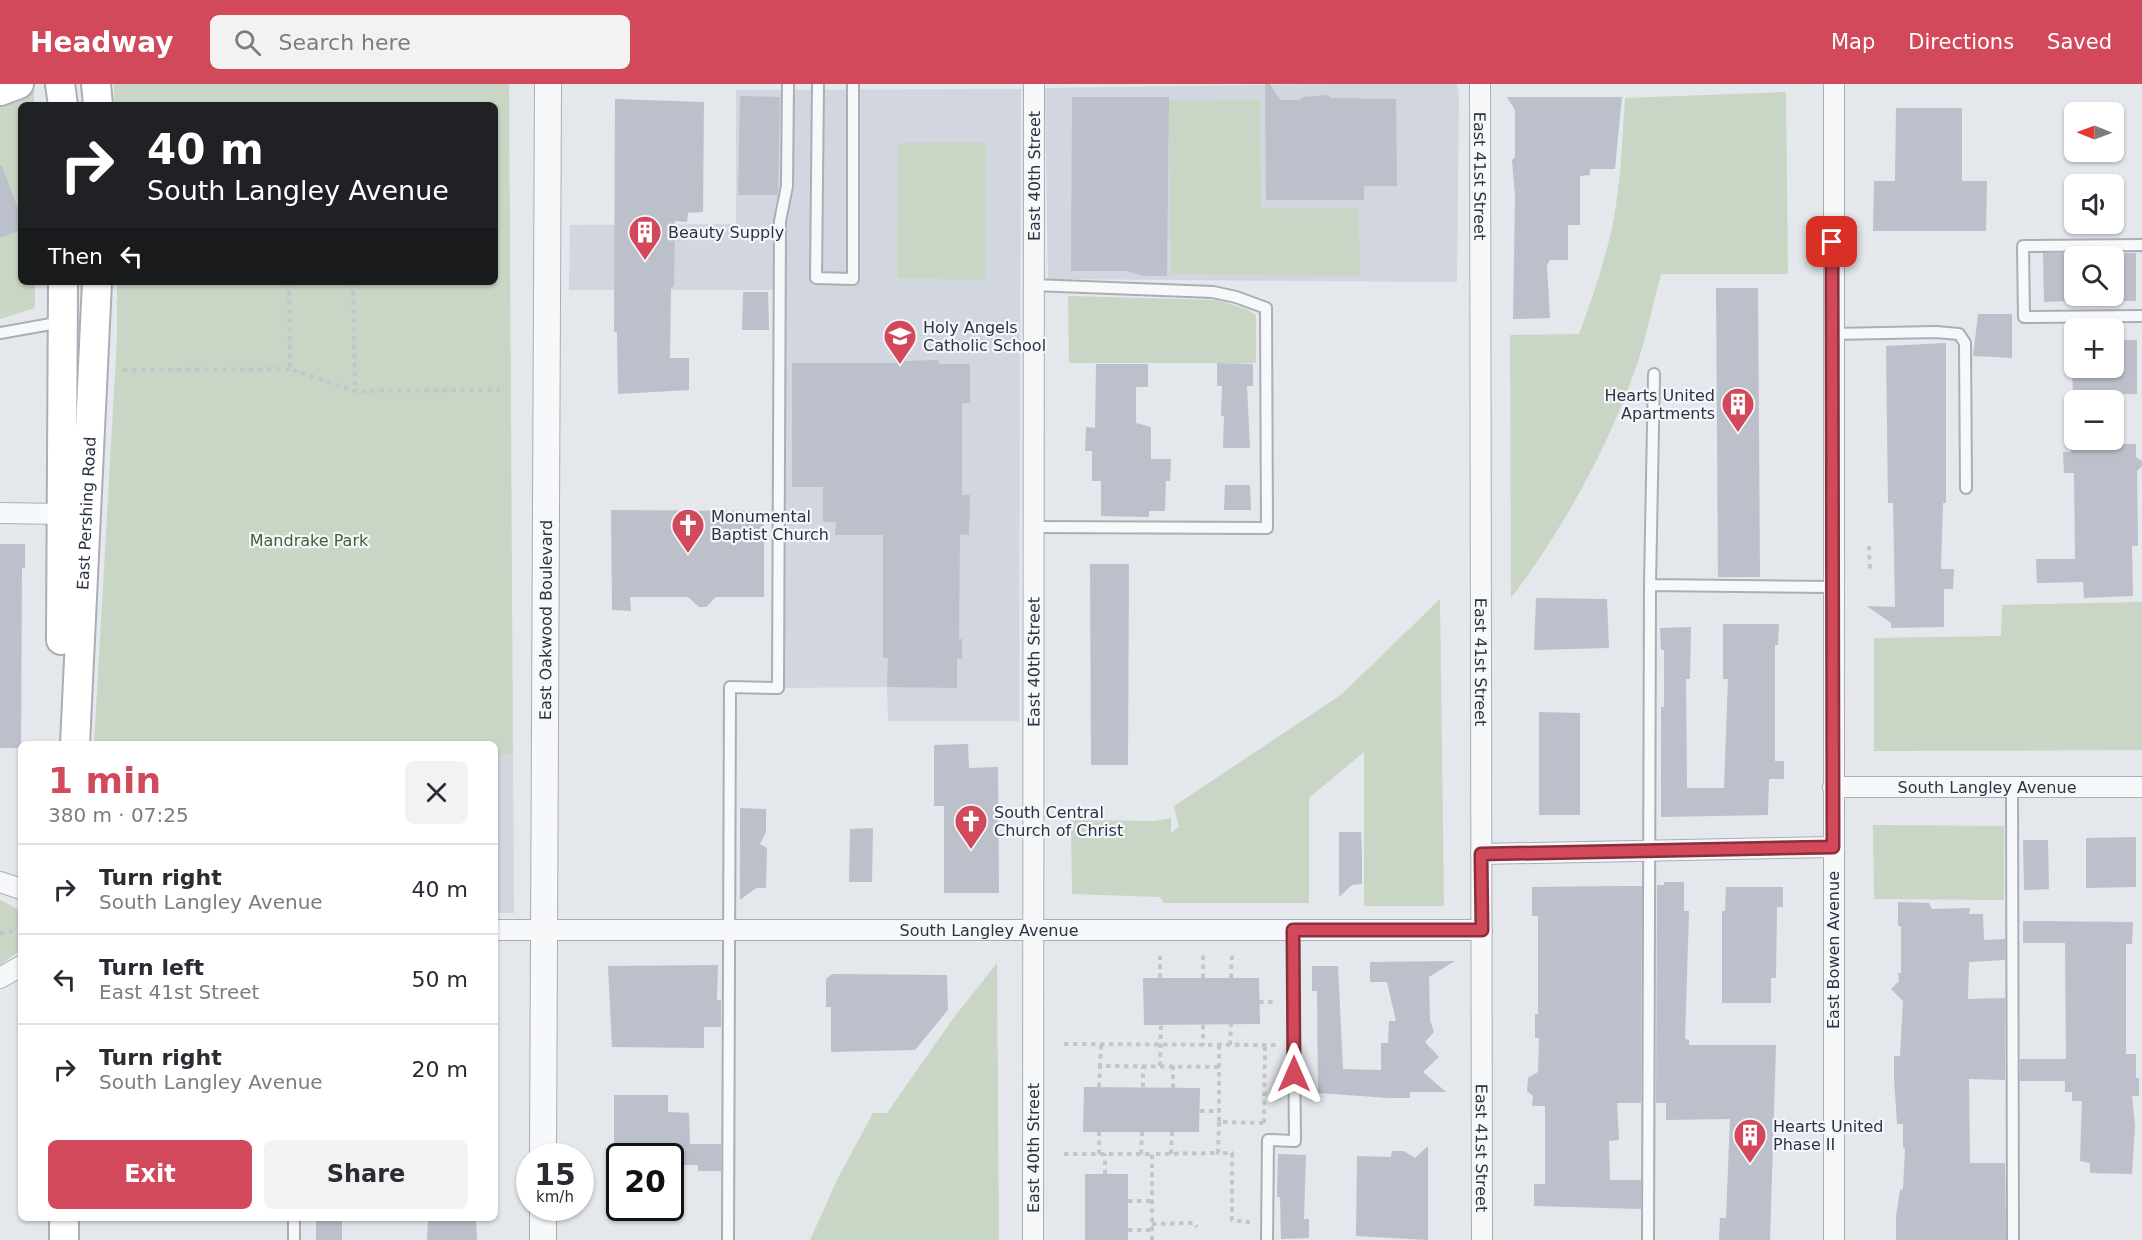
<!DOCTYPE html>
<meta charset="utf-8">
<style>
body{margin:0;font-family:"DejaVu Sans",sans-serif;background:#f2f2f3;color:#2b2b33;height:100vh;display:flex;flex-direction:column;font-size:22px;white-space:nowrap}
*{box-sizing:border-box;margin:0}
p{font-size:20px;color:#7c7c81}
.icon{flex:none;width:33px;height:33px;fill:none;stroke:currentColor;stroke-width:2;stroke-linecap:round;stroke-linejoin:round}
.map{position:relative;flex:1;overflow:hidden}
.side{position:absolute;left:18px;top:657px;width:480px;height:480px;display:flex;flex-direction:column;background:#fff;border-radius:9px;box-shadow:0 2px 4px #0004}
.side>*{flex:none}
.banner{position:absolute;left:18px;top:18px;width:480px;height:183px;border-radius:9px;box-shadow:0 2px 4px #0004;background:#202124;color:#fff;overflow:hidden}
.needle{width:39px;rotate:271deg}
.controls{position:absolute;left:2064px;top:18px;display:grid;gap:12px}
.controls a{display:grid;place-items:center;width:60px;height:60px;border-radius:9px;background:#fff;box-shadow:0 2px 4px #0004;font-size:30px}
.speed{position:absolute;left:516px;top:1059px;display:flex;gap:12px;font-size:30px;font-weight:700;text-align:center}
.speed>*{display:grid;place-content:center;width:78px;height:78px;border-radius:50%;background:#fff;box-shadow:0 2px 4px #0004;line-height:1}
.speed small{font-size:15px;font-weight:400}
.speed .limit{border:3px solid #111;border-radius:9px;background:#fff;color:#111}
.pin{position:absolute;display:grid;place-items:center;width:51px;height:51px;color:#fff;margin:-26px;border-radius:12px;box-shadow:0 3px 9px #0006}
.me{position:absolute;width:66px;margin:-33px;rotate:0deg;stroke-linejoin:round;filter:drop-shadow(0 0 4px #0008)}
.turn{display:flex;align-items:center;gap:21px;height:126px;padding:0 30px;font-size:27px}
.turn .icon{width:78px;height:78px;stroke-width:2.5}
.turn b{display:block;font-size:42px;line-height:51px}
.then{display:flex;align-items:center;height:57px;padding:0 30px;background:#0003;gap:12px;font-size:22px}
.round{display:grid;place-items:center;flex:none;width:63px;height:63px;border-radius:9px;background:#f2f2f3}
.headline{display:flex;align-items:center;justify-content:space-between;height:102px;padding:0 30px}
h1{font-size:36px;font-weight:800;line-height:45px;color:#d1495b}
.action{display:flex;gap:12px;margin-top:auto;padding:12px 30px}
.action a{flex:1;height:69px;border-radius:9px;background:#d1495b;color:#fff;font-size:24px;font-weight:800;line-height:69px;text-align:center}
.action a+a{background:#f2f2f3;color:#2b2b33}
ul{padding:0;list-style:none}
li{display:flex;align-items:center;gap:18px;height:90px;padding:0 30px;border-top:2px solid #e1e1e2}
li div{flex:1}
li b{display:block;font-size:22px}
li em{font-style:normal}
header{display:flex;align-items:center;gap:36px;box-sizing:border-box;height:84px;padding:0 30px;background:#d1495b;color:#fff}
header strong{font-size:28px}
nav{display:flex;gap:33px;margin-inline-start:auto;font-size:21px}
.search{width:420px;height:54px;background:#f2f2f3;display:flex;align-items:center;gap:15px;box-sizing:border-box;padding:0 21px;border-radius:9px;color:#7c7c81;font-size:22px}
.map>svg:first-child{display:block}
</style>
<header>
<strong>Headway</strong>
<div class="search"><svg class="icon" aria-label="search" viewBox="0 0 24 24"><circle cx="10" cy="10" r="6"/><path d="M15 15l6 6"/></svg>Search here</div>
<nav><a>Map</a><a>Directions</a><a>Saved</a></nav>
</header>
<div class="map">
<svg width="2142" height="1156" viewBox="0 0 2142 1156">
<rect width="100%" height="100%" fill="#e4e7ec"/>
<!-- built -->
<path fill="#d2d6de" d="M 1329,0 L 1457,0 L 1459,11 L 1457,198 L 1048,195 L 1045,4 Z
M 1021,5 L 1019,637 L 888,637 L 887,603 L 778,604 L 780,206 L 569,206 L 570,141 L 736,140 L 736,6 Z
M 495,670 L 513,670 L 514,829 L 495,829 Z"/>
<!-- green -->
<path fill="#c9d6c5" d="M 27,0 L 34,0 L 34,21 L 21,21 L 21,198 L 35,198 L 35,224 L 0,235 L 0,10 Z
M 114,0 L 509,0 L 513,670 L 495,670 L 495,660 L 94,660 L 117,255 L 117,198 L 495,198 L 495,21 L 114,21 Z
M 1786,8 L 1788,190 L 1661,190 C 1651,229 1643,268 1628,305 C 1601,376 1557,454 1511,514 L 1510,251 L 1579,250 C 1592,215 1604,180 1612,144 C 1621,101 1622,57 1625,14 Z
M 1260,16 L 1261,124 L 1358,125 L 1361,192 L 1171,190 L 1169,17 Z
M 986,58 L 985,196 L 897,194 L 898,59 Z
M 1068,212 L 1217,216 L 1246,225 L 1256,231 L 1256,279 L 1069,279 Z
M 1440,515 L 1444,822 L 1364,822 L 1364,668 L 1309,714 L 1309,819 L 1164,819 L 1160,813 L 1072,810 L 1071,736 L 1154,737 L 1171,734 L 1171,749 L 1179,743 L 1174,722 L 1342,610 Z
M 2142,518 L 2142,666 L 1874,667 L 1874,554 L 2001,552 L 2002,521 Z
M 1873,741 L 2004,742 L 2004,816 L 1874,815 Z
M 0,816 L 21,827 L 21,866 L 0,881 Z
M 997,879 L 999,1156 L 810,1156 L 838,1094 L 873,1029 L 887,1029 L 952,936 Z"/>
<!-- building -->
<path fill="#bbc0ca" d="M 1265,0 L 1270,0 L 1280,16 L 1299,16 L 1303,13 L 1327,11 L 1331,14 L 1396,15 L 1397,102 L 1364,102 L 1364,116 L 1266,116 Z
M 740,12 L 780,13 L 778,111 L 738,111 Z
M 1072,13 L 1169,13 L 1167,192 L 1145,192 L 1126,187 L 1071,187 Z
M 1507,13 L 1622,13 L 1615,85 L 1590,85 L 1590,91 L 1580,92 L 1580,141 L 1568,141 L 1568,176 L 1550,176 L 1547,181 L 1550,234 L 1513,235 L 1515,112 L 1512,76 L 1515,73 L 1515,26 Z
M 615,15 L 704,18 L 703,128 L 688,129 L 687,138 L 675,137 L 674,203 L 671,203 L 670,274 L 689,274 L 689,306 L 618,310 L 617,248 L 614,248 Z
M 1896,24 L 1962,24 L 1962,97 L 1987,97 L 1986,147 L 1873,147 L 1874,97 L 1895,97 Z
M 0,82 L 2,82 L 21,133 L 21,146 L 0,154 Z
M 2043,169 L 2074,169 L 2074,217 L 2044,218 Z
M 2114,169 L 2136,169 L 2136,217 L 2114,217 Z
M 1716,204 L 1758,204 L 1760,493 L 1718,493 Z
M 743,208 L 768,208 L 769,246 L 742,246 Z
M 1978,230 L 2012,230 L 2012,274 L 1973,272 Z
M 2114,256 L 2137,256 L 2137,310 L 2073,311 L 2072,284 L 2114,284 Z
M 1946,259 L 1946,419 L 1943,419 L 1941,485 L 1954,485 L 1953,505 L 1944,505 L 1944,543 L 1891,544 L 1891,539 L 1867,522 L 1895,523 L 1893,419 L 1888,419 L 1886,262 Z
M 939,276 L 939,280 L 970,280 L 970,319 L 962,319 L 962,411 L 970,411 L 969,451 L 960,450 L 959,555 L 962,555 L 962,575 L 957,574 L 957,604 L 887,603 L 888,574 L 883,574 L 883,451 L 835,451 L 836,438 L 823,438 L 823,403 L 792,403 L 792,279 L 903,279 L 903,277 Z
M 1217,279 L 1253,280 L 1253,302 L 1247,302 L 1250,364 L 1223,364 L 1224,332 L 1221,332 L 1222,302 L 1217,302 Z
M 1096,280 L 1148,280 L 1148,303 L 1136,303 L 1136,339 L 1151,343 L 1151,375 L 1171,375 L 1170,397 L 1166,397 L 1165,427 L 1149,427 L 1149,433 L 1101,432 L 1101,397 L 1092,397 L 1092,367 L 1085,367 L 1086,343 L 1095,344 Z
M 2071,360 L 2136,360 L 2136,373 L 2142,377 L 2142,382 L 2137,387 L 2138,462 L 2132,462 L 2133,512 L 2084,514 L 2083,498 L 2037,499 L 2036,475 L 2075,475 L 2074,389 L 2064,389 L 2063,368 L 2071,368 Z
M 1225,401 L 1250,401 L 1251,426 L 1224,426 Z
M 611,426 L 764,427 L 764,513 L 716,513 L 706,523 L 699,523 L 688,513 L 630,513 L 631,527 L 612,526 Z
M 0,460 L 25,460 L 25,484 L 22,484 L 21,664 L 0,664 Z
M 1090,480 L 1129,480 L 1128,681 L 1091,681 Z
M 1536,514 L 1607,515 L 1609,564 L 1534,566 Z
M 1723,540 L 1779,540 L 1778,561 L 1775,561 L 1775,677 L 1784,677 L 1784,695 L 1769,695 L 1768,731 L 1661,733 L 1661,623 L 1664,623 L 1664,566 L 1661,566 L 1660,544 L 1691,543 L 1690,595 L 1686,595 L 1687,704 L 1724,704 L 1728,595 L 1723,595 Z
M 1539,628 L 1580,629 L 1580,731 L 1539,731 Z
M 968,660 L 969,684 L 998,683 L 999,809 L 944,809 L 944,722 L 934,722 L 934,661 Z
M 740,724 L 766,725 L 766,748 L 760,760 L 767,764 L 766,804 L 756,804 L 740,816 Z
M 873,744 L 872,798 L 849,798 L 850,745 Z
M 1339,748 L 1361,748 L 1362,770 L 1362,800 L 1352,801 L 1339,813 Z
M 2136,753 L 2136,803 L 2086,804 L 2086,754 Z
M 2023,756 L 2048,756 L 2049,805 L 2024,806 Z
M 1664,798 L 1684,798 L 1684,827 L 1689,827 L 1685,955 L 1689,956 L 1689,961 L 1776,961 L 1770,1156 L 1719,1156 L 1720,1134 L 1726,1134 L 1730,1035 L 1666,1036 L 1666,1019 L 1656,1019 L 1657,801 L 1664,801 Z
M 1620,802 L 1642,802 L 1641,1019 L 1617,1019 L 1619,1056 L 1609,1057 L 1610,1096 L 1641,1096 L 1641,1125 L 1534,1122 L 1534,1100 L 1545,1100 L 1545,1022 L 1532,1022 L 1533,1012 L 1527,1007 L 1528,994 L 1538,988 L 1539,954 L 1535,954 L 1535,930 L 1538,930 L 1538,832 L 1532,832 L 1532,803 Z
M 1726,803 L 1783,803 L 1783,823 L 1777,823 L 1776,894 L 1771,894 L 1771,919 L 1722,919 L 1722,827 L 1725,827 Z
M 1898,818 L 1929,819 L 1932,825 L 1970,824 L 1969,830 L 1983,830 L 1984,856 L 2005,855 L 2005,876 L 1969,878 L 1968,915 L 2005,914 L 2005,996 L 1969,995 L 1970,1079 L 2005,1079 L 2006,1156 L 1896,1156 L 1896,1132 L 1900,1106 L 1903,1105 L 1905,1064 L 1903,1064 L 1903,1040 L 1897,1040 L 1894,994 L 1894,972 L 1900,972 L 1903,917 L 1891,905 L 1899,897 L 1898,889 L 1901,889 L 1901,842 L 1898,842 Z
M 2023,837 L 2133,838 L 2132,860 L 2126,860 L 2126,970 L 2136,970 L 2136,994 L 2139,994 L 2139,1012 L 2132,1012 L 2135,1042 L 2132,1090 L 2090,1089 L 2090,1079 L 2080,1077 L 2082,1017 L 2072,1017 L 2072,1008 L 2065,1008 L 2065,997 L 2020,997 L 2020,975 L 2066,975 L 2065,859 L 2023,859 Z
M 1455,877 L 1429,893 L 1430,936 L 1434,948 L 1425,958 L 1439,973 L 1423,988 L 1446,1008 L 1410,1008 L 1410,1014 L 1389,1014 L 1318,1009 L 1317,907 L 1312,907 L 1312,882 L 1338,882 L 1343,985 L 1381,986 L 1381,959 L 1388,959 L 1389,937 L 1396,937 L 1387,898 L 1370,898 L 1370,878 Z
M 718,881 L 717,916 L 721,916 L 721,943 L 704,943 L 704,964 L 612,963 L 608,882 Z
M 832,890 L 947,891 L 948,926 L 915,966 L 831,968 L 831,923 L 826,923 L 826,895 Z
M 1143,894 L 1259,894 L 1260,940 L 1144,941 Z
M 1084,1003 L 1200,1004 L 1199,1048 L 1083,1048 Z
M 614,1011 L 668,1011 L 668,1028 L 689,1029 L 690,1060 L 721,1060 L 721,1087 L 698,1087 L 698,1081 L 670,1081 L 670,1072 L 614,1072 Z
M 1428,1062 L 1428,1156 L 1356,1152 L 1357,1072 L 1391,1073 L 1392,1067 L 1404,1067 L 1415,1074 Z
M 1278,1070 L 1306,1071 L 1304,1135 L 1309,1135 L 1309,1154 L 1281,1155 L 1280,1113 L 1277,1113 Z
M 1085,1090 L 1128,1090 L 1128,1156 L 1085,1156 Z
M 316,1134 L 342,1134 L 342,1156 L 316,1156 Z
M 428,1134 L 476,1134 L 477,1156 L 427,1156 Z"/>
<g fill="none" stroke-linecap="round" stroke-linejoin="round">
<defs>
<path id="service" d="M 818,0 L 816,194 L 853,195 L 853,0
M 2142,161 L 2023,162 L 2024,233 L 2142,232
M 1033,201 L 1213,208 L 1236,213 L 1266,224 L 1267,444 L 1033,443
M 0,249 L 62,238
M 1833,250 L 1936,248 L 1959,250 L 1965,259 L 1966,404
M 1650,501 L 1833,503
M 2012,703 L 2013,1156
M 294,1134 L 294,1156
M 728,1156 L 730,603 L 778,604 L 780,137 L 787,102 L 788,0
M 1267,1156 L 1268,1056 L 1295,1057 L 1293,846
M 1648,1156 L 1650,501 L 1654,290"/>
<g id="minor">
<path id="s1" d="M 1480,0 L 1482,1156"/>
<path d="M 0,429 L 62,430"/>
<path id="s2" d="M 1833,703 L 2142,703"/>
<path d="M 1481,770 L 1833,763"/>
<path d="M 0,798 L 21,805"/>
<path id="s3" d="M 495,846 L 1482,846"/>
<path d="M 0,894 L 21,882"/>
<path id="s4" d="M 1033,1156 L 1034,0"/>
<path d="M 1834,1156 L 1834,0"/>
</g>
<g id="tertiary">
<path id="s5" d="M 543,1072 L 548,0"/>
<path d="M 543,1156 L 543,1124"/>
</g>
<g id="secondary">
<path d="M 60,0 L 63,21"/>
<path d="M 96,0 L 98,21"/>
<path d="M 0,7 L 19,0"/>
<path d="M 61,556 L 63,198"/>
<path id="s6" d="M 75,660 L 97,198"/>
<path d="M 64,1156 L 64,1134"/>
</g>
</defs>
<!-- service casing -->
<use href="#service" stroke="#a9aeb7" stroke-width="14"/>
<!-- minor casing -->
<use href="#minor" stroke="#a9aeb7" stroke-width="22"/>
<!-- tertiary casing -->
<use href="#tertiary" stroke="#a9aeb7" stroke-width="28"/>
<!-- secondary casing -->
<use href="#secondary" stroke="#a9aeb7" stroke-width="32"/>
<!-- path -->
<path stroke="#c2c5cb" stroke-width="4" stroke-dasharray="4.5 4.5" stroke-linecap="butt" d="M 495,24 L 500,20
M 289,198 L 290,285 L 355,307 L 500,306
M 353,198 L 355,307
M 123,286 L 290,285
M 1869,462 L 1870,487
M 0,849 L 21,846
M 1160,894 L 1160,870
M 1203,894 L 1203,871
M 1231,894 L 1232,870
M 1259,918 L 1276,918
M 1203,941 L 1203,961
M 1064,960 L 1265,961 L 1276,961 L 1276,958
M 1101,961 L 1100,982 L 1220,983
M 1219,961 L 1219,1038 L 1264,1039
M 1230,961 L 1231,940
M 1160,982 L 1161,941
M 1099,1003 L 1100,982
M 1143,1003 L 1143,982
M 1173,1004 L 1173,982
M 1200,1027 L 1220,1027
M 1219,1038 L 1218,1069 L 1232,1069 L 1232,1136 L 1248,1138 L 1248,1142
M 1264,1039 L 1265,961
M 1064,1070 L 1152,1070
M 1099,1070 L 1099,1047
M 1141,1070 L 1142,1048
M 1171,1070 L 1172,1048
M 1105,1090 L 1105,1070
M 1128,1117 L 1152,1117
M 1152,1140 L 1194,1139 L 1197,1143
M 1128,1146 L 1152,1146
M 1152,1156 L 1152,1070 L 1218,1069"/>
<!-- service -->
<use href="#service" stroke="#f7f8fa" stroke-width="10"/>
<!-- minor -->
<use href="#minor" stroke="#f7f8fa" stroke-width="20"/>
<!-- tertiary -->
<use href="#tertiary" stroke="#f7f8fa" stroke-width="26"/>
<!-- secondary -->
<use href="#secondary" stroke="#fff" stroke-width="28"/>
</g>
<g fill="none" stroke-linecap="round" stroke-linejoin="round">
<defs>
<path id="route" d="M 1294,990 L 1293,846 L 1482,846 L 1481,770 L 1833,763 L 1832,158"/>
</defs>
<!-- route casing -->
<use href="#route" stroke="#882f3b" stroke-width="15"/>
<!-- route -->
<use href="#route" stroke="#d1495b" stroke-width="10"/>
</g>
<!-- icons -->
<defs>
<symbol id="building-pin" viewBox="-11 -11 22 30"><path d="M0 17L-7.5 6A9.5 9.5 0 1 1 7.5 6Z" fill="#d1495b" stroke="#f4f6f9"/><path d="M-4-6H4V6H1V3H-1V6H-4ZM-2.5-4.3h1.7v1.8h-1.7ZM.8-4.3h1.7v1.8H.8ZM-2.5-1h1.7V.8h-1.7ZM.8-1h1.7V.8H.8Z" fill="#fff"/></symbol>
<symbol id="school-pin" viewBox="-11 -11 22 30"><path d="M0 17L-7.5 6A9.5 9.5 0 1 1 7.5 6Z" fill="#d1495b" stroke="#f4f6f9"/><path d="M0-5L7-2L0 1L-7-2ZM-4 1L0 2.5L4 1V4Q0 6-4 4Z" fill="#fff"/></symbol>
<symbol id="church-pin" viewBox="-11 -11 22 30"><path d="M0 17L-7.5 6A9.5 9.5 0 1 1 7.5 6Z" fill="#d1495b" stroke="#f4f6f9"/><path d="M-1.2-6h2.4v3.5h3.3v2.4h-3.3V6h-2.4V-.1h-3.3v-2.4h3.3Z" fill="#fff"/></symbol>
</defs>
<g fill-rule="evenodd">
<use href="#building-pin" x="626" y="129" width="38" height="52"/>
<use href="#school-pin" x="881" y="233" width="38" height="52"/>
<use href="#building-pin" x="1719" y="301" width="38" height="52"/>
<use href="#church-pin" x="669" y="422" width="38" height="52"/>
<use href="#church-pin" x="952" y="718" width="38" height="52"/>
<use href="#building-pin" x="1731" y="1032" width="38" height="52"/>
</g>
<g text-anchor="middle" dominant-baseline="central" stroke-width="4.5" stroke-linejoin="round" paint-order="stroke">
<!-- street labels -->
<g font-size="16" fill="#2b3445" stroke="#f4f6f9">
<text stroke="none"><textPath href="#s4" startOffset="1064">East 40th Street</textPath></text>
<text stroke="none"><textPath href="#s1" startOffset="92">East 41st Street</textPath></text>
<text stroke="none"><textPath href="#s6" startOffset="231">East Pershing Road</textPath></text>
<text stroke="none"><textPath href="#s5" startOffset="536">East Oakwood Boulevard</textPath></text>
<text stroke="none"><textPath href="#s4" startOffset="578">East 40th Street</textPath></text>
<text stroke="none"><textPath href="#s1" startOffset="578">East 41st Street</textPath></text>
<text stroke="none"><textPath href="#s2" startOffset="154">South Langley Avenue</textPath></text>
<text stroke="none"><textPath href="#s3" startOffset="494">South Langley Avenue</textPath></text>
<text transform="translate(1833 866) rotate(-90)">East Bowen Avenue</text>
<text stroke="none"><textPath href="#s4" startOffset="92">East 40th Street</textPath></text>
<text stroke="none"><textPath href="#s1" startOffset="1064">East 41st Street</textPath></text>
</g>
<!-- poi labels -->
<g font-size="16" fill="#2b3445" stroke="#f4f6f9" text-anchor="start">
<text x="668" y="148">Beauty Supply</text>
<text x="923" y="243">Holy Angels<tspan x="923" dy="18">Catholic School</tspan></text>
<text x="1715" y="311" text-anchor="end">Hearts United<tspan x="1715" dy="18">Apartments</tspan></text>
<text x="711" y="432">Monumental<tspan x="711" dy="18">Baptist Church</tspan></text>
<text x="994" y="728">South Central<tspan x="994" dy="18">Church of Christ</tspan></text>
<text x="1773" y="1042">Hearts United<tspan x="1773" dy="18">Phase II</tspan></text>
</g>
<!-- park labels -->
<g font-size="16" fill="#3f6138" stroke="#f4f6f9">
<text x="309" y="456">Mandrake Park</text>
</g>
</g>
</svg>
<div class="controls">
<a><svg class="needle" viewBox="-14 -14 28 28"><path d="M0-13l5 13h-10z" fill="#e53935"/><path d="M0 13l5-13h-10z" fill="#7c7c81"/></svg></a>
<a><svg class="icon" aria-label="sound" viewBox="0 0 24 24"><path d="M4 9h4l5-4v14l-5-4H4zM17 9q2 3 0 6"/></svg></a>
<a><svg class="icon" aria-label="search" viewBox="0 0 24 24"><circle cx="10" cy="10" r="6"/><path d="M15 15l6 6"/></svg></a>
<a>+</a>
<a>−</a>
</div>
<div class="speed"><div>15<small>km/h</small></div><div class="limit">20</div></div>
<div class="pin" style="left:1832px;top:158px;background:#d93025"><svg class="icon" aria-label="arrive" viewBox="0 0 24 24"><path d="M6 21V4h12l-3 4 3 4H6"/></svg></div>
<svg class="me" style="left:1294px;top:990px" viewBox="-20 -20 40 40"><path d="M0-17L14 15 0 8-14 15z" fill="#d1495b" stroke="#fff" stroke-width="4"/></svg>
<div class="banner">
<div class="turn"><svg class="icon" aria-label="right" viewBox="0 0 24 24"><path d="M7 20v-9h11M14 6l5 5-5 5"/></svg><div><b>40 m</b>South Langley Avenue</div></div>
<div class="then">Then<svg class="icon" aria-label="left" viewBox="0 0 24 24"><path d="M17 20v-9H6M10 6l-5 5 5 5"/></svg></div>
</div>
<section class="side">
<div class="headline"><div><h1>1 min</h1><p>380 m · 07:25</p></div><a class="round"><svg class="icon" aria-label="close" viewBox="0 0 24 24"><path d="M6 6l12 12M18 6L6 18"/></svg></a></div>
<ul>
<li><svg class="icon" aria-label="right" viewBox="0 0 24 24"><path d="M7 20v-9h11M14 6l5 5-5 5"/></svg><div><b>Turn right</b><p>South Langley Avenue</p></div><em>40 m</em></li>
<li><svg class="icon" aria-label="left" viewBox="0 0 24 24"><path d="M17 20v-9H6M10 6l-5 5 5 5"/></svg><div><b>Turn left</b><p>East 41st Street</p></div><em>50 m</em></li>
<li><svg class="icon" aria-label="right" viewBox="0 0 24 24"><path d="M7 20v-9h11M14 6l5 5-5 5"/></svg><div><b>Turn right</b><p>South Langley Avenue</p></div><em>20 m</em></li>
</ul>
<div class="action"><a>Exit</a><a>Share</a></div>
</section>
</div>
